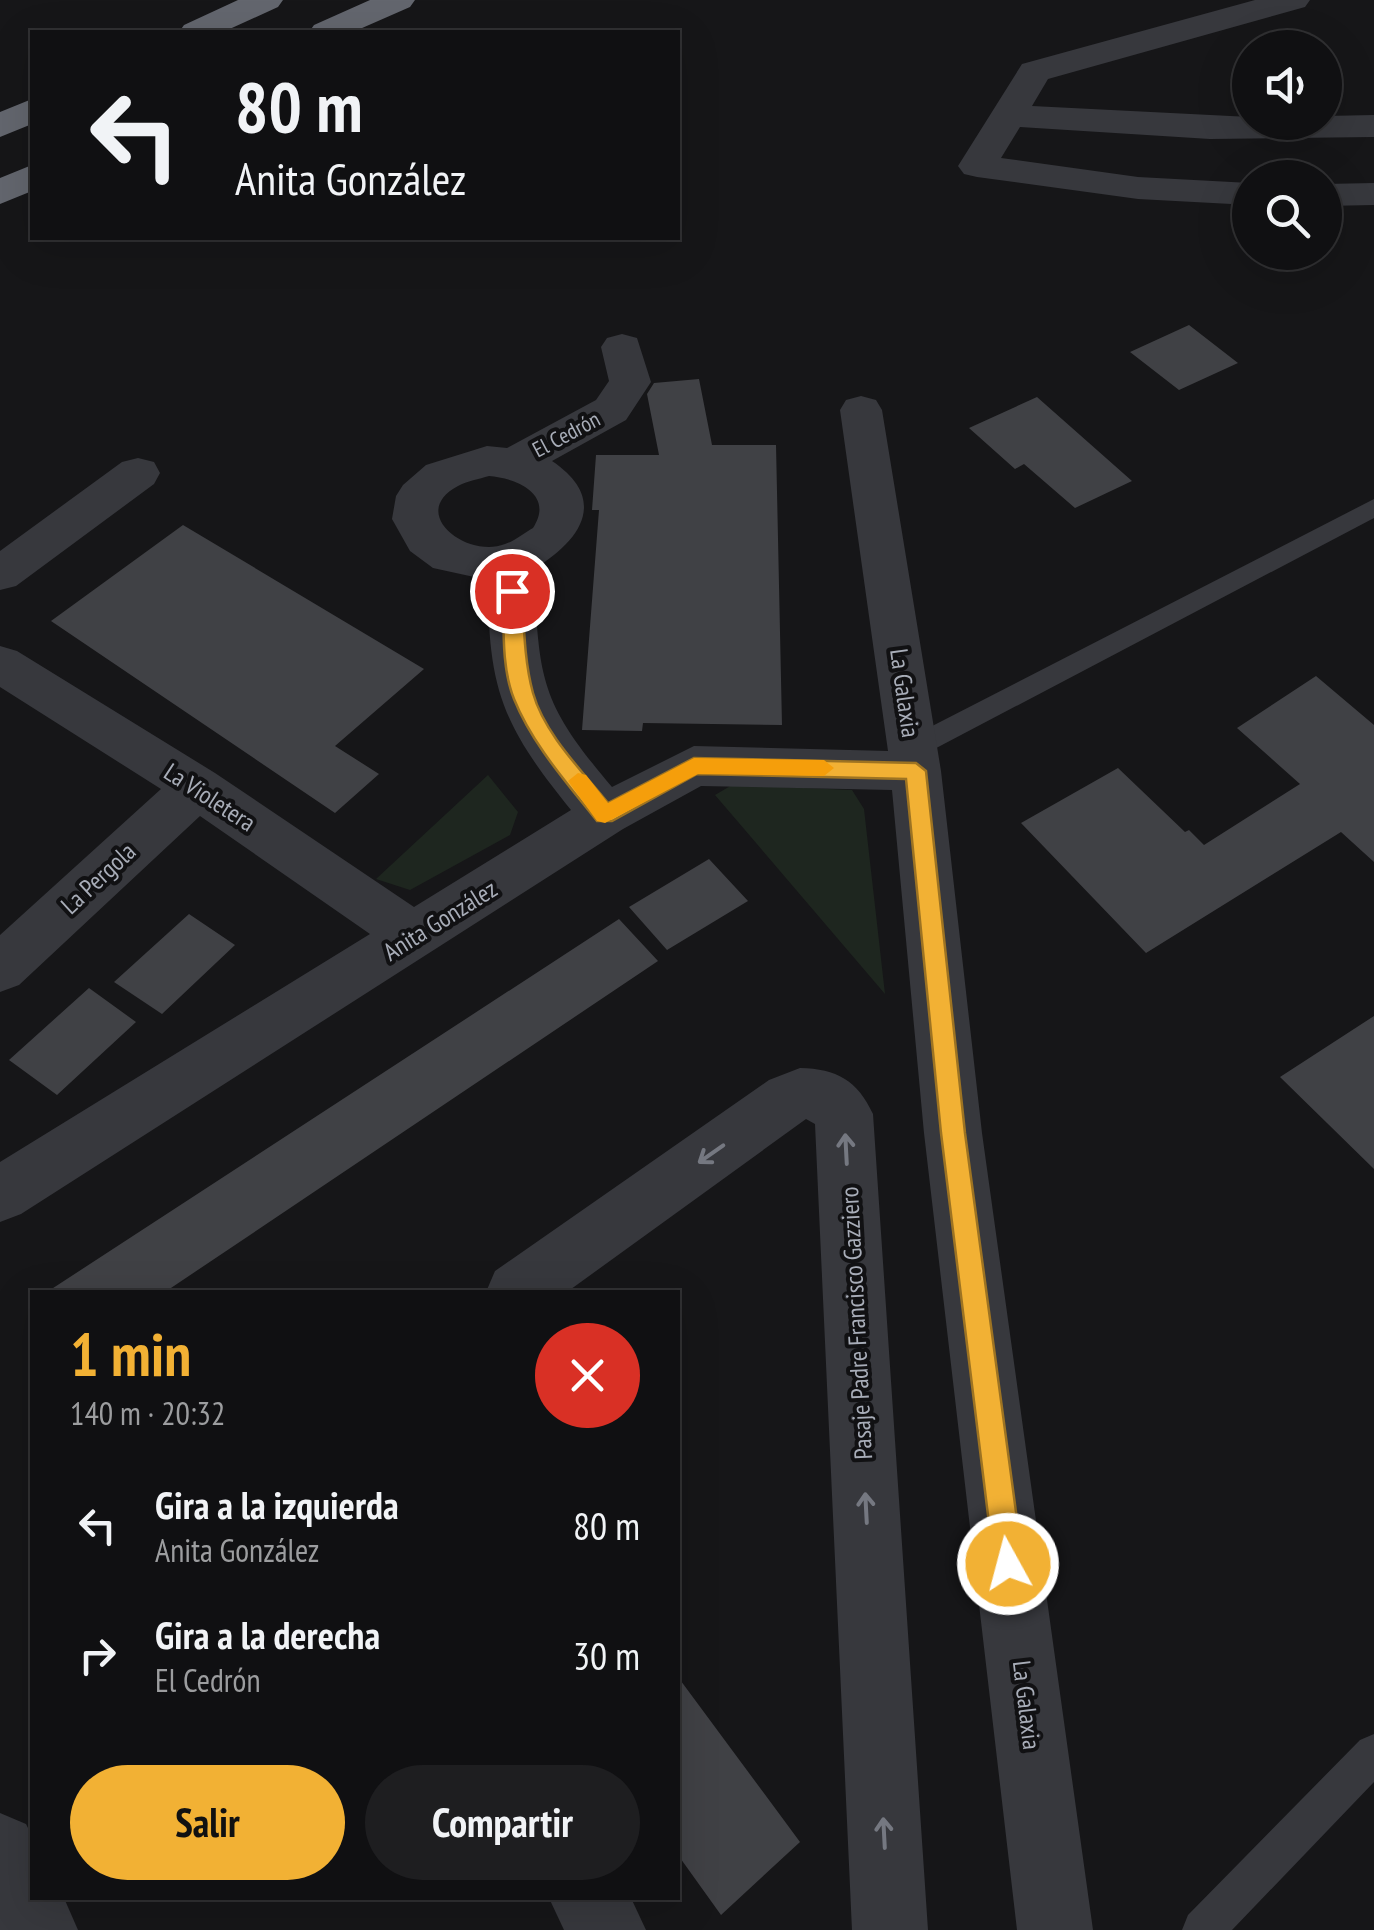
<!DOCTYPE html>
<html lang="es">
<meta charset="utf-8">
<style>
body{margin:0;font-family:"PT Sans Narrow",sans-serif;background:#1e1e20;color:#f1f3f6;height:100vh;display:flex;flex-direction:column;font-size:38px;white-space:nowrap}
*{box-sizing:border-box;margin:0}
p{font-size:32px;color:#9c9d9f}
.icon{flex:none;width:55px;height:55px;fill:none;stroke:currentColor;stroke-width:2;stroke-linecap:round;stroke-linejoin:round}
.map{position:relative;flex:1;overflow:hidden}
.details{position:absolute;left:30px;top:1290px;width:650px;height:610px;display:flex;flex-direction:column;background:#101012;border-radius:0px;box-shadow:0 10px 40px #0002,0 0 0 2px #303032}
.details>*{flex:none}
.top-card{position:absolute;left:30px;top:30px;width:650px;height:210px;border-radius:0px;box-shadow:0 10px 40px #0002,0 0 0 2px #303032;background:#101012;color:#f1f3f6;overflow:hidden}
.tools{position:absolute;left:1232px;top:30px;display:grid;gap:20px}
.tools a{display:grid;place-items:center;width:110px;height:110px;border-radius:50%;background:#101012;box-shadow:0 10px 40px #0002,0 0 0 2px #303032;font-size:50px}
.pin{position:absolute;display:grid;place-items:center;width:85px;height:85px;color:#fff;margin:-42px;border:5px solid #fff;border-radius:50%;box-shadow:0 2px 10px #0007}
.me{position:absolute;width:110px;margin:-55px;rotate:353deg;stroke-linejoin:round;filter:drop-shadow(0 0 8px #0008)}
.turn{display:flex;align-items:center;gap:35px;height:210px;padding:0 40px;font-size:45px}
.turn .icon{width:130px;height:130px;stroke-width:2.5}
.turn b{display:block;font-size:70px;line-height:85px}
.round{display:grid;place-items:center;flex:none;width:105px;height:105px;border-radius:52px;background:#1e1e20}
.summary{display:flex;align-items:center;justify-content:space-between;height:170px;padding:0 40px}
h1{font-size:60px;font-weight:700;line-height:75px;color:#f2b134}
.button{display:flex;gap:20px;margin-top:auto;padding:20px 40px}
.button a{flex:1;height:115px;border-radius:60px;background:#f2b134;color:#111;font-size:40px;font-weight:700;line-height:115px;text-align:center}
.button a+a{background:#1e1e20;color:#f1f3f6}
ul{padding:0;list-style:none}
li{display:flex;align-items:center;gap:30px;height:130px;padding:0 40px}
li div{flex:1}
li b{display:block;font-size:38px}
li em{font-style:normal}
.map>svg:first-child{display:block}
</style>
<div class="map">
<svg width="1374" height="1930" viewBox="0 0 1374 1930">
<rect width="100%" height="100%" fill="#161618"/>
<!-- green -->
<path fill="#1e261f" d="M 488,775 L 518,812 L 510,835 L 410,890 L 376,879 Z
M 732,785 L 852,790 L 864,809 L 885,994 L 715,795 Z"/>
<!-- building -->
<path fill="#404145" d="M 1189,325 L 1238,363 L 1179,390 L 1130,352 Z
M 699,379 L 712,445 L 776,445 L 782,725 L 643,723 L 642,731 L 582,730 L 599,510 L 592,510 L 596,455 L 659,455 L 647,394 L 654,383 Z
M 1037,397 L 1132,481 L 1075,508 L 1024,464 L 1015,469 L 969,428 Z
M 183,525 L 424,669 L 335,746 L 379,774 L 335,813 L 51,621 Z
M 1316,676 L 1374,725 L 1374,862 L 1341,832 L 1146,953 L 1021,823 L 1118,768 L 1185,832 L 1189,830 L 1204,845 L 1300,784 L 1237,728 Z
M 709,859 L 748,901 L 667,950 L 629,907 Z
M 189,914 L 235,945 L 162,1014 L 114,982 Z
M 619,919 L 658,961 L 165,1292 L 47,1292 Z
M 89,988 L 136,1022 L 57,1095 L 9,1060 Z
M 1374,1016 L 1374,1169 L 1280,1077 Z
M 678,1677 L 800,1842 L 721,1915 L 678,1855 Z"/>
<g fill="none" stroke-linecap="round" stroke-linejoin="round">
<!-- service -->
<path fill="#37383d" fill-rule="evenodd" d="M 1374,499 L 1374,518 L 923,755 L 913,758 L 903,755 L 899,748 L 903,741 Z
M 1374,1734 L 1374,1782 L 1232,1930 L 1182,1930 L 1188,1915 L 1360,1740 Z"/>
<!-- minor -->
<path fill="#37383d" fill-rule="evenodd" d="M 1255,0 L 1310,0 L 1305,7 L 1048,79 L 1032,106 L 1250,117 L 1250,122 L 1325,122 L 1325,116 L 1374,115 L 1374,137 L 1210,139 L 1020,127 L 1001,158 L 1138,177 L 1250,183 L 1250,205 L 1138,199 L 977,177 L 964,174 L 958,166 L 1022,64 Z
M 1374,183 L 1374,205 L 1325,206 L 1325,184 Z
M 622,334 L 637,338 L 651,382 L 626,420 L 552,461 C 610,500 580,541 534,569 C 539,679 539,701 612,787 L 694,746 L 888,751 L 840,410 L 846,400 L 861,396 L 876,400 L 882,410 L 941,771 L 982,1133 L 1093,1930 L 1017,1930 L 924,1133 L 892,790 L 701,786 L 623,829 L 21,1214 L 0,1222 L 0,1162 L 370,934 L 200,816 L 19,985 L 0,992 L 0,935 L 161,789 L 0,687 L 0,646 L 17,651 L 215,773 L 414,907 L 571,810 C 502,725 488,689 488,580 L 433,568 L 410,551 L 392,519 L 396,496 L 403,485 L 426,465 L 487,446 L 507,448 L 596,400 L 609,381 L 601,347 L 607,338 ZM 489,476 C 516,478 555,494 533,528 C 524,533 515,541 505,544 C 467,559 407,513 458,486 C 467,481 479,479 489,476 Z
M 138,458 L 154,462 L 160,473 L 154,484 L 16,586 L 0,590 L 0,551 L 122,462 Z
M 800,1068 C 837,1069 857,1080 873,1114 L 928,1930 L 852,1930 L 815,1124 L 806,1119 L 567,1292 L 486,1292 L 495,1271 L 769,1080 Z
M 0,1813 L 26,1824 L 32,1836 L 32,1898 L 64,1898 L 78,1930 L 0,1930 Z
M 549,1898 L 631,1898 L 646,1930 L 564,1930 Z"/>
<!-- motorway -->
<path fill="#63666e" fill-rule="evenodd" d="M 238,0 L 283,0 L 278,7 L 223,32 L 179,32 L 184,25 Z
M 370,0 L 415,0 L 410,7 L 353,32 L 309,32 L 314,25 Z
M 32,99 L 32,124 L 0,137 L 0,112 Z
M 32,165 L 32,191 L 0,204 L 0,178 Z"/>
</g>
<!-- one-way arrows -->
<defs><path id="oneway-shaft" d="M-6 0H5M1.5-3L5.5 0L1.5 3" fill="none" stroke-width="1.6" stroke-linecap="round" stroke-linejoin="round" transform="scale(2.5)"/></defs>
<g stroke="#757881">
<use href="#oneway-shaft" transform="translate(846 1149) rotate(-93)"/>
<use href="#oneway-shaft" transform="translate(711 1154) rotate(145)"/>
<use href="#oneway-shaft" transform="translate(866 1508) rotate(-93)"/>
<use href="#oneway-shaft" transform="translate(884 1833) rotate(-93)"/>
</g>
<!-- route -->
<path fill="#f2b134" stroke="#9d7322" stroke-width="2.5" d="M 512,584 L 522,591 C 524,625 524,660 533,693 C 544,733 582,771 608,803 L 694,758 L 916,763 L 926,771 L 965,1133 L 1023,1564 L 1018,1573 L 1008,1578 L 999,1573 L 994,1564 L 941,1133 L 906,779 L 697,774 L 612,821 L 597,821 C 567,783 532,744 514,699 C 501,667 504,625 503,591 Z"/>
<!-- slow -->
<path fill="#f59e0b" d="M 694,758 L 824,760 L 834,768 L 824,776 L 698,774 L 605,823 L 597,821 L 568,781 L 578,773 L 586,775 L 608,803 Z"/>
<g text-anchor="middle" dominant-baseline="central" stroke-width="8" stroke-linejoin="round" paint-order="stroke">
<!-- far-street labels -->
<g font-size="22" fill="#a8adb8" stroke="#111113">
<text transform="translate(566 434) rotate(-28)">El Cedrón</text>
</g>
<!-- street labels -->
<g font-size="25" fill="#a8adb8" stroke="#111113">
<text transform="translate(905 693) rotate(82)">La Galaxia</text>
<text transform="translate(210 797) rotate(33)">La Violetera</text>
<text transform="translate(98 878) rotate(-43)">La Pergola</text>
<text transform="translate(440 920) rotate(-32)">Anita González</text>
<text transform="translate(856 1323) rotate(-93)">Pasaje Padre Francisco Gazziero</text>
<text transform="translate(1027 1705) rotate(83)">La Galaxia</text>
</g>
</g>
</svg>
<div class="tools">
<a><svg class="icon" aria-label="sound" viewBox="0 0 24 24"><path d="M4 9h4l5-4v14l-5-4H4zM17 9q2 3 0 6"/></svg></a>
<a><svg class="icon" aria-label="search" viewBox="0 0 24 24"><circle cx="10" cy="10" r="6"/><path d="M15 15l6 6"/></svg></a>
</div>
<div class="pin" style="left:512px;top:591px;background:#d93025"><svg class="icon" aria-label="arrive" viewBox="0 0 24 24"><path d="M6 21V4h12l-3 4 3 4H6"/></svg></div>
<svg class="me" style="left:1008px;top:1564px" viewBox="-20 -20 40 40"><circle r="17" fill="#f2b134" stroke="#fff" stroke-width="3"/><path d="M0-11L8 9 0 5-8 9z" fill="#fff"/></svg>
<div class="top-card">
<div class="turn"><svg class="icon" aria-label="left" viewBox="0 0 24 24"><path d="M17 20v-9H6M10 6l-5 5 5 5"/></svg><div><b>80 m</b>Anita González</div></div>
</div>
<section class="details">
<div class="summary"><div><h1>1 min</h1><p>140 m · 20:32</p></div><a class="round" style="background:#d93025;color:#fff"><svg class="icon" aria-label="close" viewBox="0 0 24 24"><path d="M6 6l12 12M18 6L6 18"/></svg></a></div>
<ul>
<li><svg class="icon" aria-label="left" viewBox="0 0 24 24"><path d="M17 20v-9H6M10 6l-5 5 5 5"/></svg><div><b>Gira a la izquierda</b><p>Anita González</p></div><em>80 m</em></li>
<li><svg class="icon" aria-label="right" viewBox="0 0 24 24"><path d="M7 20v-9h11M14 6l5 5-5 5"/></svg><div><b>Gira a la derecha</b><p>El Cedrón</p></div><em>30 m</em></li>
</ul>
<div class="button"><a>Salir</a><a>Compartir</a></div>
</section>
</div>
